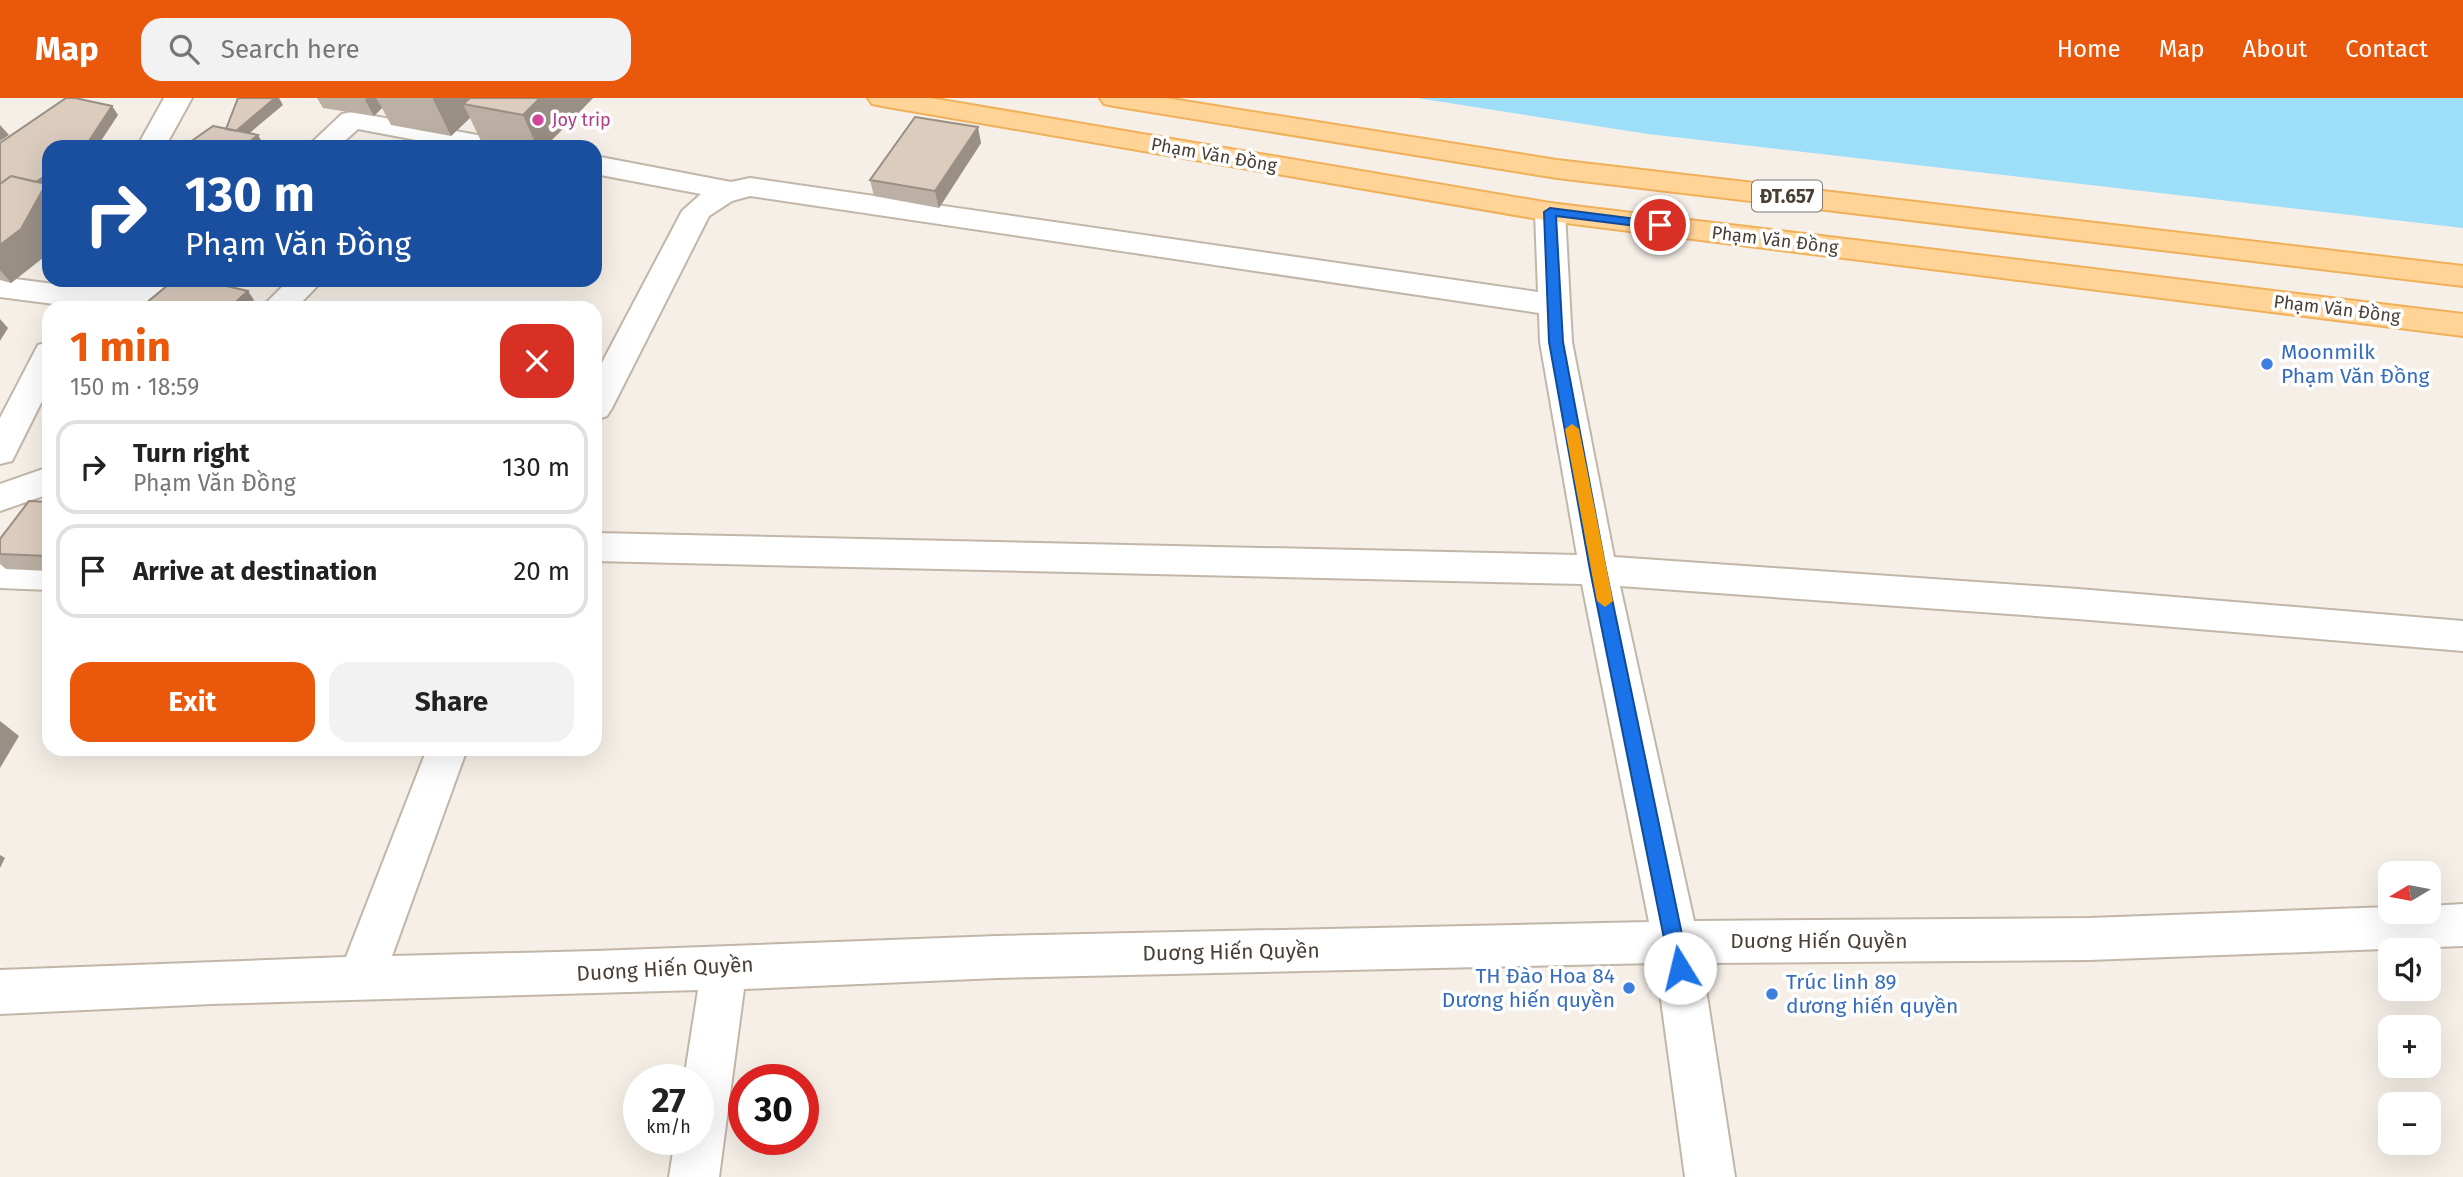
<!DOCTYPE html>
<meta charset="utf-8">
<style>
body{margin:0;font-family:"Fira Sans",sans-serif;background:#f2f2f2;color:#222;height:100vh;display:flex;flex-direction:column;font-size:26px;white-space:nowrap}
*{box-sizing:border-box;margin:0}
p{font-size:23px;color:#767676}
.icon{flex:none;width:38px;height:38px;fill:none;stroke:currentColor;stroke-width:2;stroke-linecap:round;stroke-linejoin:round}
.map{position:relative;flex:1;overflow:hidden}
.drawer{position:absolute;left:42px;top:203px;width:560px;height:455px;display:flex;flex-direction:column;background:#fff;border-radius:21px;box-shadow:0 7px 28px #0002}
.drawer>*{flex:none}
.banner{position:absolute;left:42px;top:42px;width:560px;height:147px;border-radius:21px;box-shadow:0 7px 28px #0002;background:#1a4fa0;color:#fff;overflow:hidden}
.needle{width:46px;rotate:260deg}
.controls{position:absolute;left:2378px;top:763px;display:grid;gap:14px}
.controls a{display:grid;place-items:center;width:63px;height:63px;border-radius:14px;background:#fff;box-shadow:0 7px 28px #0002;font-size:35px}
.speed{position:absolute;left:623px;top:966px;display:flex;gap:14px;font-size:35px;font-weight:700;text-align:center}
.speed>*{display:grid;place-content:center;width:91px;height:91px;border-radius:50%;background:#fff;box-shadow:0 7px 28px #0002;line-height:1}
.speed small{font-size:18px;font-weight:400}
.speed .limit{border:10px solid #d22;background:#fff;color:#111}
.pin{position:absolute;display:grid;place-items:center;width:60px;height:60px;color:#fff;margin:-30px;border:4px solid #fff;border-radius:50%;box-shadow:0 2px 7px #0007}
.me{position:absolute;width:77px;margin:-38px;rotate:351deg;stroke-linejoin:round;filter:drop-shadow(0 0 5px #0008)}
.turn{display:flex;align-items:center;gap:24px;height:147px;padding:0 28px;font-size:32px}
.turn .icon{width:91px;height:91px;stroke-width:2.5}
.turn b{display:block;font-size:49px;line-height:60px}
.round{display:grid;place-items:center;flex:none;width:74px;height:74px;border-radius:21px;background:#f2f2f2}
.head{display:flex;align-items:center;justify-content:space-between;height:119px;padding:0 28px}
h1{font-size:42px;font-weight:700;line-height:52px;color:#ea580c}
.cta{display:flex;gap:14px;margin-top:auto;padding:14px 28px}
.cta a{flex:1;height:80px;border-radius:21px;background:#ea580c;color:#fff;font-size:28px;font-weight:700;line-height:80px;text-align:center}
.cta a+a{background:#f2f2f2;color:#222}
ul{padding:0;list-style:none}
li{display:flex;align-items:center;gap:21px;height:94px;margin:0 14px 10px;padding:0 14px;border:4px solid #e0e0e0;border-radius:21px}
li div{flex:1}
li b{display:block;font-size:26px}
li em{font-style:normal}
header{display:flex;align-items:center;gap:42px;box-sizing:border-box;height:98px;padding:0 35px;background:#ea580c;color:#fff}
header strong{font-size:33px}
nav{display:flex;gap:38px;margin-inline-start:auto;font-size:24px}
.search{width:490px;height:63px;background:#f2f2f2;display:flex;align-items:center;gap:18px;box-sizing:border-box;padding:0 24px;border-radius:21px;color:#767676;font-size:26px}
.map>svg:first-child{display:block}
</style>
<header>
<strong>Map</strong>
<div class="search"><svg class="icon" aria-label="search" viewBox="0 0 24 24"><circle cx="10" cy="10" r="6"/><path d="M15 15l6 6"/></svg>Search here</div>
<nav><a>Home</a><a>Map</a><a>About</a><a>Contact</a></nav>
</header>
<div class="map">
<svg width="2463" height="1079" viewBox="0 0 2463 1079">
<rect width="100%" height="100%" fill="#f5efe7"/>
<!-- water -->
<path fill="#9ddef8" d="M 1417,0 L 2463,0 L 2463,130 L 1648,36 Z"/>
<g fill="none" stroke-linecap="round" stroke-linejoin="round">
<defs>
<path id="minor" d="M 164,0 L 192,0 L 165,49 L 137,49 Z
M 352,14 L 499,41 L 509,43 L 513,49 L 453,49 L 358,31 L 338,49 L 307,49 L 342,16 Z
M 595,58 L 731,84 L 750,80 L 1538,194 L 1535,114 L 1540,108 L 1550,105 L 1560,108 L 1565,114 L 1572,244 L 1614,459 L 2078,491 L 2463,523 L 2463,553 L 2078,521 L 1620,488 L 1694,823 L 2089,820 L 2390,809 L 2390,814 L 2429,814 L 2429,808 L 2463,806 L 2463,848 L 2089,862 L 1702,865 L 1735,1079 L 1685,1079 L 1656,865 L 997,880 L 744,891 L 719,1079 L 669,1079 L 675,1041 L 698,1041 L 698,982 L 684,982 L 698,892 L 212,906 L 0,916 L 0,872 L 346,859 L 427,651 L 467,651 L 392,858 L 595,853 L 997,838 L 1649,824 L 1582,486 L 595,463 L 595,435 L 1577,457 L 1540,244 L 1539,215 L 750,98 L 732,103 L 709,118 L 612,310 L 607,318 L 595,322 L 595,278 L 682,113 L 701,96 L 595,76 Z
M 0,179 L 77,189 L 147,187 L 153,182 L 187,182 L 166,204 L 155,207 L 77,209 L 0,199 Z
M 289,182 L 323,182 L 296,210 L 261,210 Z
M 49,244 L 49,289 L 12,363 L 0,366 L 0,320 L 38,247 Z
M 49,369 L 49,396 L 0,413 L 0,386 Z
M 0,462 L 49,464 L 49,492 L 0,490 Z"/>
<path id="major" d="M 868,0 L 930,0 L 1550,105 L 2463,216 L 2463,238 L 1550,123 L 882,8 L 872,6 Z
M 1100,0 L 1165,0 L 1557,62 L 2463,168 L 2463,188 L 1557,80 L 1114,8 L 1104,6 Z"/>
</defs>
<!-- minor casing -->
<use href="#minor" stroke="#c2b6a8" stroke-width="4"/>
<!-- major casing -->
<use href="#major" stroke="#f0b05a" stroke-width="4"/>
<!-- minor -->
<use href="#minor" fill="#fff" fill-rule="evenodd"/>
<!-- major -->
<use href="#major" fill="#ffd496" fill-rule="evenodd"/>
</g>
<!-- wall -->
<path fill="#bcafa3" d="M 317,0 L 593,0 L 545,49 L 512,49 L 481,43 L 470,20 L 451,38 L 391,27 L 382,10 L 374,18 L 323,10 Z
M 112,8 L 118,17 L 49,49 L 49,149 L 44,159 L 11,185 L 0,182 L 0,45 Z
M 981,45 L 939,110 L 874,98 L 870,82 Z
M 254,202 L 245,210 L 149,210 L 145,206 Z
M 49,404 L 49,473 L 6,471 L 0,466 L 0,441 Z"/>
<!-- shaded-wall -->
<path fill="#998f85" d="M 275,0 L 279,0 L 283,7 L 233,49 L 220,46 Z
M 367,0 L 376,0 L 382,10 L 374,18 L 365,2 Z
M 434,0 L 491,0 L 463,6 L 470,20 L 451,38 L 433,1 Z
M 540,0 L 593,0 L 545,49 L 537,49 L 523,17 Z
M 112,8 L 118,17 L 97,49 L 85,49 Z
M 0,27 L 9,37 L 0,43 Z
M 978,29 L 981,45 L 939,110 L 935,93 Z
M 258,37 L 265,49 L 243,49 Z
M 49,75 L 49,149 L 44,159 L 11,185 L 0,172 L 0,110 Z
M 248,193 L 254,202 L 245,210 L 229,210 Z
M 0,221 L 8,230 L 0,243 Z
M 0,623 L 19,638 L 0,670 Z
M 0,757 L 5,760 L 0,770 Z"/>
<!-- building -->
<path fill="#dbccbe" stroke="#998f85" stroke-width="2" d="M 66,0 L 75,0 L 112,8 L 85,49 L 49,49 L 49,75 L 36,84 L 11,78 L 0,86 L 0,45 Z
M 238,0 L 275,0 L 236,33 L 226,31 Z
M 470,0 L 540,0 L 523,17 L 463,6 Z
M 915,19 L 978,29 L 935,93 L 870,82 Z
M 213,28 L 258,37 L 243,49 L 183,49 Z
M 11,78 L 46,86 L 21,131 L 0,147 L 0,86 Z
M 49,81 L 49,89 L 46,86 L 43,85 Z
M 174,182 L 201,182 L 248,193 L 229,210 L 163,210 L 145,206 Z
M 29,403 L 49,404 L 49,458 L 0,456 L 0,441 Z"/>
<!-- route -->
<path fill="#1a73e8" stroke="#114b97" stroke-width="2" d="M 1550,110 L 1660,124 L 1667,127 L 1660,131 L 1556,118 L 1563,244 L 1606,472 L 1689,870 L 1686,876 L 1680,879 L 1673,876 L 1670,870 L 1590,472 L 1549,244 L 1544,114 Z"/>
<!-- slow -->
<path fill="#f59e0b" d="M 1572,326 L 1579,331 L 1613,503 L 1605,509 L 1597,503 L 1565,331 Z"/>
<!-- markers -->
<circle fill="#d1479c" stroke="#fff" stroke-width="2.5" cx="538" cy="22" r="7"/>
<g fill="#3f7fe0" stroke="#fff" stroke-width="2.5">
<circle cx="2267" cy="266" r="7"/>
<circle cx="1629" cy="890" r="7"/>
<circle cx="1772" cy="896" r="7"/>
</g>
<g text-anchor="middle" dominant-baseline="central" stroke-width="7" stroke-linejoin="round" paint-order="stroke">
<!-- far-hotel labels -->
<g font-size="18" fill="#b23c85" stroke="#fff" text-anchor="start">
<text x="552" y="22">Joy trip</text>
</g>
<!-- far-street labels -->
<g font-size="18" fill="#493f35" stroke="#fff">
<text transform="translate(1214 57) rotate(10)">Phạm Văn Đồng</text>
<text transform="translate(1775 142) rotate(7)">Phạm Văn Đồng</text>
<text transform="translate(2337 211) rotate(7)">Phạm Văn Đồng</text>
</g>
<!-- shield labels -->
<rect fill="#fff" stroke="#807972" stroke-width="2" x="1752" y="82.5" width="70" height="31" rx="5"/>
<g font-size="19" font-weight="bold" fill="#493f35">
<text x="1787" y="98">ĐT.657</text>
</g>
<!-- shop labels -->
<g font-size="21" fill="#366cbe" stroke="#fff" text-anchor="start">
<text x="2281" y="254">Moonmilk<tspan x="2281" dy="24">Phạm Văn Đồng</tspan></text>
<text x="1615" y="878" text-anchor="end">TH Đào Hoa 84<tspan x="1615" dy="24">Dương hiến quyền</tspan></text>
<text x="1786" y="884">Trúc linh 89<tspan x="1786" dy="24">dương hiến quyền</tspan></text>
</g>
<!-- street labels -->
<g font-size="21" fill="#493f35" stroke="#fff">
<text x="1819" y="843">Duơng Hiến Quyền</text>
<text transform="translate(1231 854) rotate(-1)">Duơng Hiến Quyền</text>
<text transform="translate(665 871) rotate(-3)">Duơng Hiến Quyền</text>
</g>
</g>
</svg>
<div class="controls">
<a><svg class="needle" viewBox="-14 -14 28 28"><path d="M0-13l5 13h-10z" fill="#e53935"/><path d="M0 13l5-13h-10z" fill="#767676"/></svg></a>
<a><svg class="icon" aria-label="sound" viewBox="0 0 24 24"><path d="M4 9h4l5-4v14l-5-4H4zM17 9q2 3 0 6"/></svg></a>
<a>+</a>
<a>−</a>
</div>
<div class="speed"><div>27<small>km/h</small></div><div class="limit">30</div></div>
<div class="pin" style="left:1660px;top:127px;background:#d93025"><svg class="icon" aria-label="arrive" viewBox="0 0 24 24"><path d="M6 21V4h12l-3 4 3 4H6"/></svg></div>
<svg class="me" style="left:1680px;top:870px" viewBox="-20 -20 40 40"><circle r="19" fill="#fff"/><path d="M0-13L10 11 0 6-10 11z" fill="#1a73e8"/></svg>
<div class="banner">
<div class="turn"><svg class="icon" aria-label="right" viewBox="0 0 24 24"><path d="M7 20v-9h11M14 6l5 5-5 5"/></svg><div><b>130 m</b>Phạm Văn Đồng</div></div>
</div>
<section class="drawer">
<div class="head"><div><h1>1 min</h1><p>150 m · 18:59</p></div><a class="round" style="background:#d93025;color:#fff"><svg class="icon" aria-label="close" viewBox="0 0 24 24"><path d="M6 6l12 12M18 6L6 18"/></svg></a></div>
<ul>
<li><svg class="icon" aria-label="right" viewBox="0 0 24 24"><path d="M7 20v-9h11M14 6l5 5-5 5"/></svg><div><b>Turn right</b><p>Phạm Văn Đồng</p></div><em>130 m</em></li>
<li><svg class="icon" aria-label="arrive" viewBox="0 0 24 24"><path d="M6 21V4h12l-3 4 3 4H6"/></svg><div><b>Arrive at destination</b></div><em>20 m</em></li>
</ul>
<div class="cta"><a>Exit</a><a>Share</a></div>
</section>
</div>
